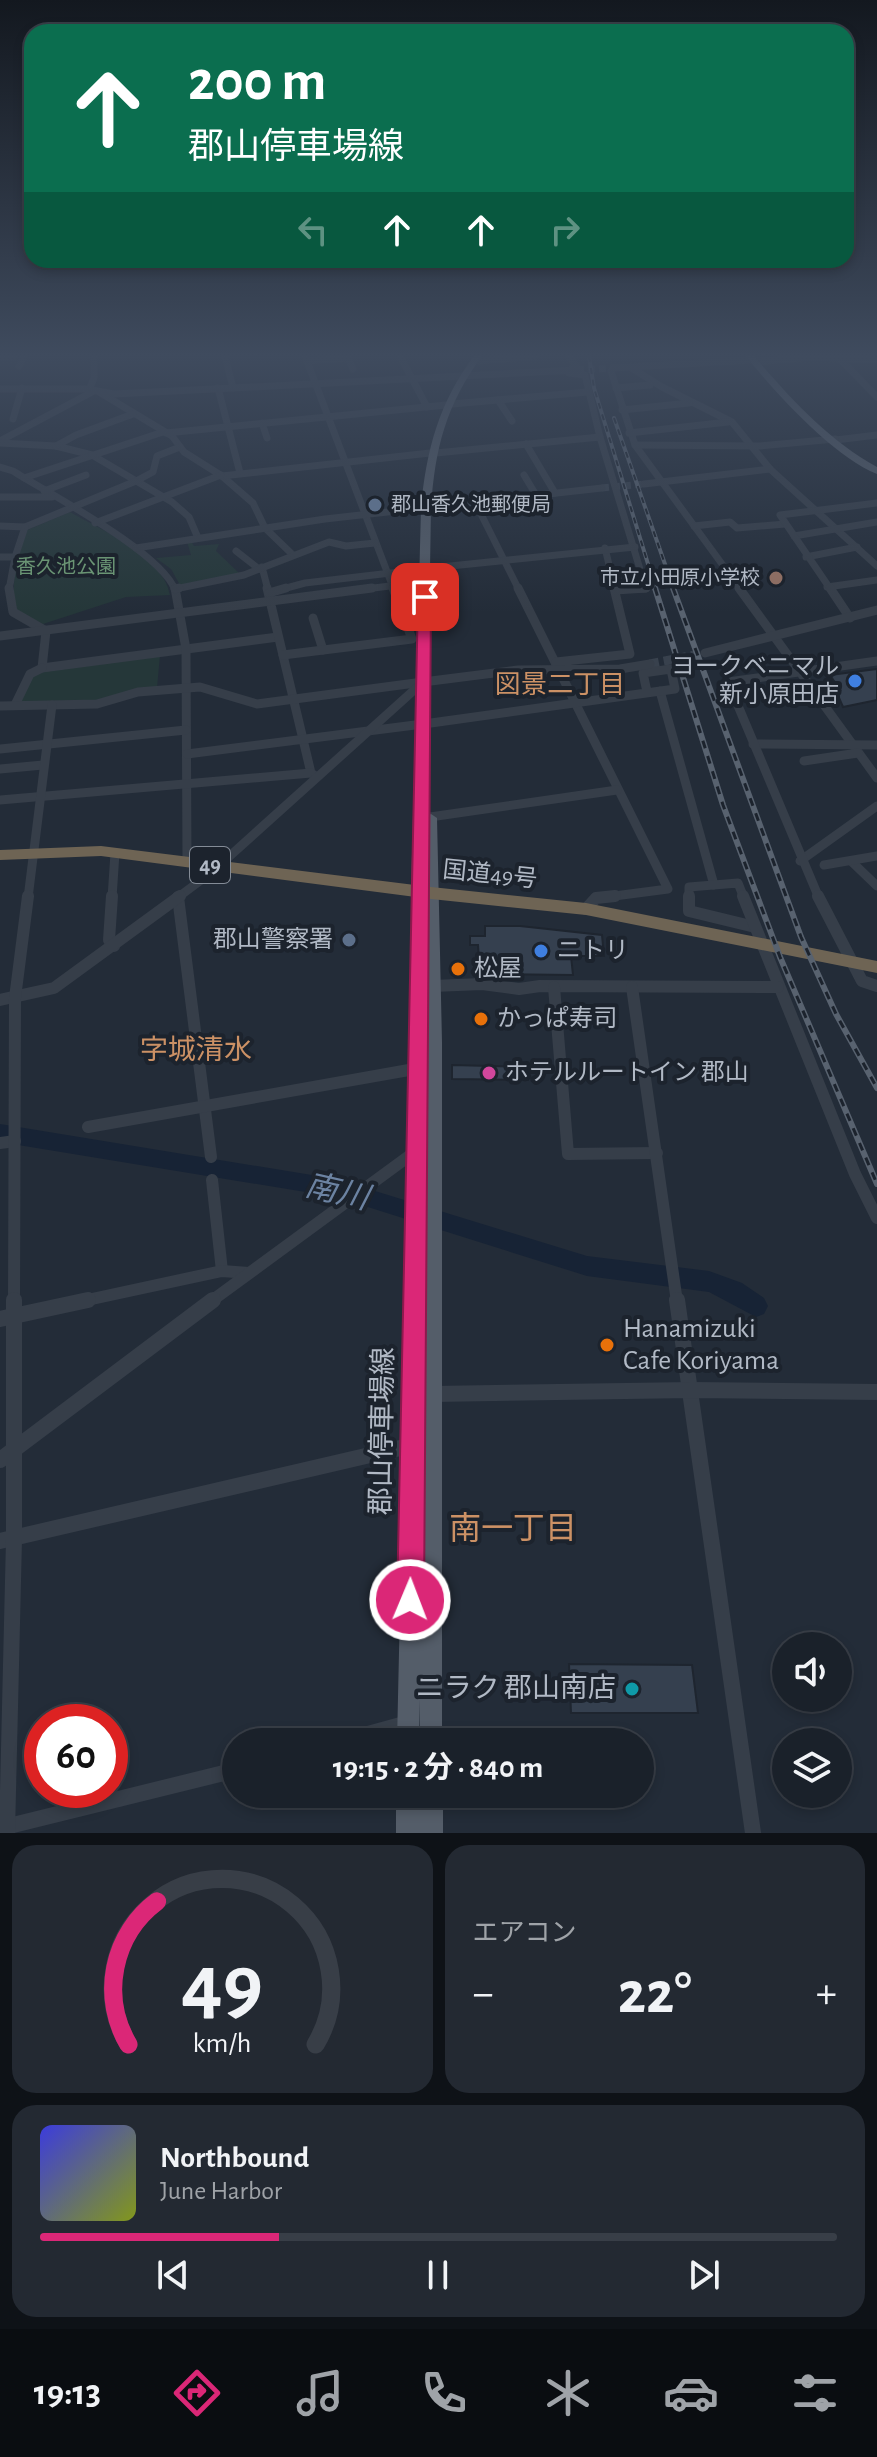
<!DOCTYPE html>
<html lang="ja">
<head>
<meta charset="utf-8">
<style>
	:root { --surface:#1a212a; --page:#232932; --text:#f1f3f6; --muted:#9fa3a8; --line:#383e47; --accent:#db2777 }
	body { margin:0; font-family:"Alegreya Sans","Noto Sans JP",sans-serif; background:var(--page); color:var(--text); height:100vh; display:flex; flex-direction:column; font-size:30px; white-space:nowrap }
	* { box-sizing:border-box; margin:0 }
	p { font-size:26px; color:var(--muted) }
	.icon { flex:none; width:44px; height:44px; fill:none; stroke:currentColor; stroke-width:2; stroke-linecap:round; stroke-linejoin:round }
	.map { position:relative; height:1833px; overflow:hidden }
	.sheet { display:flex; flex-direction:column; gap:12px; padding:12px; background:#0e1217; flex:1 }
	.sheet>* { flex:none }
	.top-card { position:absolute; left:24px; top:24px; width:830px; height:244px; border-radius:24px; box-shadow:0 4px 12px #0003,0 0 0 2px var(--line); background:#0b6e4f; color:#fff; overflow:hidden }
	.controls { position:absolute; left:772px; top:1632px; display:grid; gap:16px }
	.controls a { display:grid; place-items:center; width:80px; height:80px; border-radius:50%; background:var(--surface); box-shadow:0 4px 12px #0003,0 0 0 2px var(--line); font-size:40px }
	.speed { position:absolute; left:24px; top:1704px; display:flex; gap:16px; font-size:40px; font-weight:700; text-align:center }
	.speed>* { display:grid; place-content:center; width:104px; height:104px; border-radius:50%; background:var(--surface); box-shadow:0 4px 12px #0003,0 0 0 2px var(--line); line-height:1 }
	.speed .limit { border:12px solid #d22; background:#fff; color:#111 }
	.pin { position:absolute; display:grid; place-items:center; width:68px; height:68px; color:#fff; margin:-34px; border-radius:16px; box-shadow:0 4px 12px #0006 }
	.me { position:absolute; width:88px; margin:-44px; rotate:1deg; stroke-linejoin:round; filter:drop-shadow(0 0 6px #0008) }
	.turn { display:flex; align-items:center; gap:28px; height:168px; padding:0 32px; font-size:36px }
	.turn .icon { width:104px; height:104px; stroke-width:2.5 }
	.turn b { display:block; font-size:56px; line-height:68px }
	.lanes { display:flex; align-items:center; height:76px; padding:0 32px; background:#0003; justify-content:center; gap:40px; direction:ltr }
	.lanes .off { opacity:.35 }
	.big { font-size:60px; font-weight:700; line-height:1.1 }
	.sheet .widget { flex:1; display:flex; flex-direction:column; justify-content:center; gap:12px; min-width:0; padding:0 28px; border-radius:24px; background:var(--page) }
	.sheet .dial { align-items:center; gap:0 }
	.dial svg { height:208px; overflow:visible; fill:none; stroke:var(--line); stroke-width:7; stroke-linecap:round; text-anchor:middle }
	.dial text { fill:var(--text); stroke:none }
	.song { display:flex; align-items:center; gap:24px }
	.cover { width:96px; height:96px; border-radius:12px; background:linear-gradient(135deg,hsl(240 70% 55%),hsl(70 70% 35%)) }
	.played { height:8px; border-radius:4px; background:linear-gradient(90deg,var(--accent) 30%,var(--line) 30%) }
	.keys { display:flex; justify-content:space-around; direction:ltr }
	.heat { display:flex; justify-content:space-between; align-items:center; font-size:44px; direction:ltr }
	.sheet .tiles { flex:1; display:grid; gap:12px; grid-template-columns:1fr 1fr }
	.widget:last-child { grid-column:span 2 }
	.trip { position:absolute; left:222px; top:1728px; width:432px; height:80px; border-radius:40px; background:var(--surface); box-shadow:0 4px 12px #0003,0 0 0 2px var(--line); font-weight:700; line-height:80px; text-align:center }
	.tabs { display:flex; height:128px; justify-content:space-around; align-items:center; background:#0a0d11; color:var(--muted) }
	.tabs .icon { width:56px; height:56px }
	.tabs .on { color:var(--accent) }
	.tabs b { font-size:36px; color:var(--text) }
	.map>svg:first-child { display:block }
	.green { fill:#253739 }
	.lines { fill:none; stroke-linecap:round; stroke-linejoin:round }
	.river { fill:#172335; fill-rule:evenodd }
	.building { fill:#35404f; stroke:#1e252f; stroke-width:2 }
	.minor-tunnel-far1 { stroke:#38414d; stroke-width:7; stroke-dasharray:7 4; stroke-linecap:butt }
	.minor-tunnel { stroke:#38414d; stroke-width:9; stroke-dasharray:9 5; stroke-linecap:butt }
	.minor-far3 { stroke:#363e49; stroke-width:7 }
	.minor-far2 { stroke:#363e49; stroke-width:9 }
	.minor-far1 { stroke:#363e49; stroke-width:12 }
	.minor { stroke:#363e49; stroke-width:16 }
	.major { fill:#545d69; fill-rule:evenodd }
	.highway { fill:#6e6454; fill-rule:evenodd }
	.rail-far1-casing { stroke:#58626f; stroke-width:4 }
	.rail-casing { stroke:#58626f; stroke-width:6 }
	.rail-far1 { stroke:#1c232d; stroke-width:2; stroke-dasharray:6; stroke-linecap:butt }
	.rail { stroke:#1c232d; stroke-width:3; stroke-dasharray:8; stroke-linecap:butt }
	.route { fill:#db2777; stroke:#8e194d; stroke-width:2 }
	.service-dot { fill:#5c6f8a; stroke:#1c232d; stroke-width:3 }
	.education-dot { fill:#8d6e63; stroke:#1c232d; stroke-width:3 }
	.shop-dot { fill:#3f7fe0; stroke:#1c232d; stroke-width:3 }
	.food-dot { fill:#e8710a; stroke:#1c232d; stroke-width:3 }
	.hotel-dot { fill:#d1479c; stroke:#1c232d; stroke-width:3 }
	.culture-dot { fill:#0f9aa8; stroke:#1c232d; stroke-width:3 }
	.labels { text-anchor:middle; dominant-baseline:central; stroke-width:8; stroke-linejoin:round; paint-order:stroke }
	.far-poi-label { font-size:20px; fill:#b1b9c5; stroke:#1c232d; text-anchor:start }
	.far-park-label { font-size:20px; fill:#6a9474; stroke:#1c232d }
	.shield { fill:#1c232d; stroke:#848c97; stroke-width:2 }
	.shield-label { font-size:22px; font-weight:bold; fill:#b1b9c5 }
	.poi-label { font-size:24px; fill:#b1b9c5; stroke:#1c232d; text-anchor:start }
	.street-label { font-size:24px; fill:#b1b9c5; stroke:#1c232d }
	.neighbourhood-label { font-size:26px; fill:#cc9165; stroke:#1c232d }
	.quarter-label { font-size:28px; fill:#cc9165; stroke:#1c232d }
	.near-poi-label { font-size:28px; fill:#b1b9c5; stroke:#1c232d; text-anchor:start }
	.near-street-label { font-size:28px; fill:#b1b9c5; stroke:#1c232d }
	.near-water-label { font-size:32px; font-style:italic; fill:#6c83a2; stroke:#1c232d }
	.near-neighbourhood-label { font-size:32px; fill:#cc9165; stroke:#1c232d }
</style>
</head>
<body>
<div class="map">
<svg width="877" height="1833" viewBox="0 0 877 1833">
	<rect width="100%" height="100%" fill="#232c38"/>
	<!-- green -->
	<g class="green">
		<path d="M70,512c31,18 94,44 100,83l-44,2 -83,27 -24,-10 -6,-7 2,-47 10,-29z"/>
		<polygon points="191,541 194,546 219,544 216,551 240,574 180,585 171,569 156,558 191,555 187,542"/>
		<polygon points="160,655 157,688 109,701 20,704 33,674 37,671"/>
	</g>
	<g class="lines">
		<!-- river -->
		<polygon class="river" points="0,1124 336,1179 587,1256 709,1271 742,1283 764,1298 768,1306 764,1314 756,1317 709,1292 587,1276 336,1197 0,1142"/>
	</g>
	<!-- building -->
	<g class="building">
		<polygon points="877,669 877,700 843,707 836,691 840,690 830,675"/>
		<polygon points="485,926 520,926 602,935 604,956 571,956 573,975 480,974 478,945 470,945 470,936 485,936"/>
		<polygon points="452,1065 527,1067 528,1080 452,1079"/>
		<polygon points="569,1664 692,1665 698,1713 571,1713"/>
	</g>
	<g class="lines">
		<!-- minor-tunnel-far1 -->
		<g class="minor-tunnel-far1">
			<polyline points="577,370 613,368"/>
			<polyline points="602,488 644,484"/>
		</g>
		<!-- minor-tunnel -->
		<polyline class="minor-tunnel" points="650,664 705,653"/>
		<!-- minor-far3 -->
		<g class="minor-far3">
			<polyline points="225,356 233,388 577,370"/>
			<polyline points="305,356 394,590"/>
			<polyline points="400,356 427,407"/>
			<polyline points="569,356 578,368 572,368"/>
			<polyline points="0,357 15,356"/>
			<polyline points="840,359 877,397"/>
			<polyline points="307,361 348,358 353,369"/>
			<polyline points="479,361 536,356"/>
			<polyline points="755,362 812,357 877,360"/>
			<polyline points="19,366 24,356"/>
			<polyline points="630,367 662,387 732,422 770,469 877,566"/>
			<polyline points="613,368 753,360"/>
			<polyline points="611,371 635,445 741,590"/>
			<polyline points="569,373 585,375 600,437 646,589 615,590"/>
			<polyline points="218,388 240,473"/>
			<polyline points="616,388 650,385"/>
			<polyline points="0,389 86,389 114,394 233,388"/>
			<polyline points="89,390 94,378 94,356"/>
			<polyline points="99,392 172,436 184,452 222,476 253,503 265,528 293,555"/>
			<polyline points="498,400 512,421"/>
			<polyline points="452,404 588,392"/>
			<polyline points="622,410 689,403"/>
			<polyline points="13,419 22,388"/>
			<polyline points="262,423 267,438"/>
			<polyline points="166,433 446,405"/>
			<polyline points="629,433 728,422"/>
			<polyline points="836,440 877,435"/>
			<polyline points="0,441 94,391"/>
			<polyline points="0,443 56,446 92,455 172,502 189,517 198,538"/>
			<polyline points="526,444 555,493"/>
			<polyline points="635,445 760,446 835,439"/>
			<polyline points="56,446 76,435 133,414"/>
			<polyline points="436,453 600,437"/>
			<path d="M0,467l13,4c38,24 148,81 162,119"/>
			<polyline points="524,475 536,495"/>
			<polyline points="222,476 430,453"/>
			<polyline points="24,478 163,432"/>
			<polyline points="644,484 770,469"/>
			<polyline points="44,491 86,475"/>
			<polyline points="0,497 52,497"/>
			<polyline points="475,502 519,590"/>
			<polyline points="95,523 221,475"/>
			<polyline points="0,526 25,527 136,481 153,472 157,456 180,447"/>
			<polyline points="694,526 730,522 737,528 785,524"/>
			<polyline points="794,536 877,522"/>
			<polyline points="136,548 325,519 602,488"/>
			<polyline points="605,548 615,590"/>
			<polyline points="236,551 259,569"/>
			<polyline points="0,557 14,557"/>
			<polyline points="806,557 857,547"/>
			<polyline points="262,567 268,590"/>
			<polyline points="431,568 635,547"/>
			<polyline points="827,587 877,580"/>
			<polyline points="175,589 244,575 329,542 346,546 375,543"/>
			<polyline points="9,590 15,557 25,527"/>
			<polyline points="279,590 305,583 425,569"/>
			<polyline points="357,590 390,586"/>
			<polyline points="831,590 780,515 877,503"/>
		</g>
		<!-- minor-far2 -->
		<g class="minor-far2">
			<polyline points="9,588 13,612 46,631 42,668 278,637"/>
			<polyline points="175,588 186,649 187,862"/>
			<polyline points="267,588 311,773 314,775"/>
			<polyline points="518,588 668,889 599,898"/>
			<polyline points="739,588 877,778"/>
			<polyline points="830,588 850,618"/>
			<polyline points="175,589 179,588"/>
			<polyline points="615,590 646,588"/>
			<polyline points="269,593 286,588"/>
			<polyline points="313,618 323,650"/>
			<polyline points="0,636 372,588"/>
			<polyline points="705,653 877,610"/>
			<polyline points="283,655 412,639 393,588"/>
			<polyline points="556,662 630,654 614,588"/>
			<polyline points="660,691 714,885"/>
			<polyline points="15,705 30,674 42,668"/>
			<polyline points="0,706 97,704 138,692 200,687 257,704 423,682"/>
			<polyline points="431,723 675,689 671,669 643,673 647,692"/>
			<polyline points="753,744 877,745"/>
			<polyline points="0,749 186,730"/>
			<polyline points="187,754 423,724"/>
			<polyline points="804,761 858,753"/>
			<polyline points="0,769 43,765"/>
			<polyline points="0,800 311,773"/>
			<polyline points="423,818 617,790"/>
			<polyline points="800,861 877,806"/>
			<polyline points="851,861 877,886"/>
			<polyline points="824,865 877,856"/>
			<polyline points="28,898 52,705"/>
			<polyline points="112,898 115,853"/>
			<polyline points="177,898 212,872 423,682 518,670 620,669 650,664"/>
			<polyline points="689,898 689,887 738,883 744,898"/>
			<polyline points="819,898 728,682 877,661"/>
		</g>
		<!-- minor-far1 -->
		<g class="minor-far1">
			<polyline points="112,896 109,940 114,946"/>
			<polyline points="689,896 689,911 755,927"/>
			<polyline points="743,896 855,1174 877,1218"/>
			<polyline points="818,896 862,981 877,986"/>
			<polyline points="178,897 211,1157"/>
			<polyline points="586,909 596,898 615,896"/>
			<polyline points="433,986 482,984 519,989 540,986 778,987"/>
			<polyline points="554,987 568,1154 657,1153"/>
			<polyline points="632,987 677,1302"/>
			<polyline points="0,1000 54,988 180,896"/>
			<polyline points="88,1127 420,1068"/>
			<polyline points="0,1143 15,1141"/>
			<polyline points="212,1180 222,1271"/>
			<polyline points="14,1302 15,998 28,896"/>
			<polyline points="78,1302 222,1271 249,1273"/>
			<polyline points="210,1302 420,1148"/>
		</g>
		<!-- minor -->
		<g class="minor">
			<polyline points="677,1300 753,1833"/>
			<polyline points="0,1319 88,1300"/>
			<polyline points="433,1394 692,1390 877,1392"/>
			<polyline points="0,1460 213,1300"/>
			<polyline points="0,1541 413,1445"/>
			<polyline points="339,1742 408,1723"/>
			<polyline points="1,1828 236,1770"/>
			<polyline points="7,1833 14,1539 14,1300"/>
		</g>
		<!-- major -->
		<g class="major">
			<path d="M474,356h8c-36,49 -47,92 -51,152l-5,308 5,-2 6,4 5,224v700h-22v-43l-1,43h-22l15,-674 -1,-176 10,-384c5,-57 18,-106 53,-152z"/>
			<path d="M746,356h8c35,41 75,85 123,111v7c-43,-17 -102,-81 -131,-118z"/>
			<rect x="396" y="1794" width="47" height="39"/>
		</g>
		<!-- highway -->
		<polygon class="highway" points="101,846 431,887 586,903 877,961 877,973 586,915 431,899 101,856 0,860 0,850"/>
		<!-- rail-far1 casing -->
		<g class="rail-far1-casing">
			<g id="rail-far1">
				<polyline points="589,356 594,388 656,590"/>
				<polyline points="614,418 674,590"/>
			</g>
		</g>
		<!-- rail casing -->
		<g class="rail-casing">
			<g id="rail">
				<polyline points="655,588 723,805 780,957 877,1184"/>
				<polyline points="673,588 801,937 836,1014 877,1088"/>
			</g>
		</g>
		<!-- rail-far1 -->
		<use href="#rail-far1" class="rail-far1"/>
		<!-- rail -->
		<use href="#rail" class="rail"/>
	</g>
	<!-- sky -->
	<linearGradient id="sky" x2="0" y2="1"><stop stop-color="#13181f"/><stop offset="0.58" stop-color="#3f4b5e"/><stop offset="1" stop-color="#3f4b5e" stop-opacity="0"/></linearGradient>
	<rect width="877" height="612" fill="url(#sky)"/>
	<!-- route -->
	<polygon class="route" points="425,593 431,597 424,1600 420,1609 410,1613 401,1609 397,1600 418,597"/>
	<!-- markers -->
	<g class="service-dot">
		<circle cx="375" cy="505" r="8"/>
		<circle cx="349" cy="940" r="8"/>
	</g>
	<circle class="education-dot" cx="776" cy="578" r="8"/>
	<g class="shop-dot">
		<circle cx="855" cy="681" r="8"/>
		<circle cx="541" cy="951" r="8"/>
	</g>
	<g class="food-dot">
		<circle cx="458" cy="969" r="8"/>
		<circle cx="481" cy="1019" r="8"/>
		<circle cx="607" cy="1345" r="8"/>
	</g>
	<circle class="hotel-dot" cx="489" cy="1073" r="8"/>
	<circle class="culture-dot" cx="632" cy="1689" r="8"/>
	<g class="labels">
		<!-- far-poi labels -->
		<g class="far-poi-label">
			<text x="391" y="505">郡山香久池郵便局</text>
			<text x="760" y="578" text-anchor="end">市立小田原小学校</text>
		</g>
		<!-- far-park labels -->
		<g class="far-park-label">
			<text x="66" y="567">香久池公園</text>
		</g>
		<!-- shield labels -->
		<rect class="shield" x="190" y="847" width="40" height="36" rx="6"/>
		<g class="shield-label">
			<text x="210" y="865">49</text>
		</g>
		<!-- poi labels -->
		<g class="poi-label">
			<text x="839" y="667" text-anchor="end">ヨークベニマル<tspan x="839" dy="28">新小原田店</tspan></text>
			<text x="333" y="940" text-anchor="end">郡山警察署</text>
			<text x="557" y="951">ニトリ</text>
			<text x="474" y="969">松屋</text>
			<text x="497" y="1019">かっぱ寿司</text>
			<text x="505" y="1073">ホテルルートイン 郡山</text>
		</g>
		<!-- street labels -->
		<g class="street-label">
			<text transform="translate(490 875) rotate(6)">国道49号</text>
		</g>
		<!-- neighbourhood labels -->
		<g class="neighbourhood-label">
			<text x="560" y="685">図景二丁目</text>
		</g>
		<!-- quarter labels -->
		<g class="quarter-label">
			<text x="196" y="1051">字城清水</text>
		</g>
		<!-- near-poi labels -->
		<g class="near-poi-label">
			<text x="623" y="1329">Hanamizuki<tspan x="623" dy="32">Cafe Koriyama</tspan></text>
			<text x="616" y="1689" text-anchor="end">ニラク 郡山南店</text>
		</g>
		<!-- near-street labels -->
		<g class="near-street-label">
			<text transform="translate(383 1431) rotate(-89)">郡山停車場線</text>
		</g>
		<!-- near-water labels -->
		<g class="near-water-label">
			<text transform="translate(337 1192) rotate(13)">南川</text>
		</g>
		<!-- near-neighbourhood labels -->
		<g class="near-neighbourhood-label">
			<text x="513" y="1529">南一丁目</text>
		</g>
	</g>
</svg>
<div class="controls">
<a><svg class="icon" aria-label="sound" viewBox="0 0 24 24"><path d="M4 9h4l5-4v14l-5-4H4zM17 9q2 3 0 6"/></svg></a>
<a><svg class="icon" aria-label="layers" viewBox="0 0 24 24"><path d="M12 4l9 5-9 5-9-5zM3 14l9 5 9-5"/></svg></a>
</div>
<div class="speed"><div class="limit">60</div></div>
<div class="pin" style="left:425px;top:597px;background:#d93025"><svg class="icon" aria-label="arrive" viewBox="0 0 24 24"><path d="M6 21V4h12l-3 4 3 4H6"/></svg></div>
<svg class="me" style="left:410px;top:1600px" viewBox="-20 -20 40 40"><circle r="17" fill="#db2777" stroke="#fff" stroke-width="3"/><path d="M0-11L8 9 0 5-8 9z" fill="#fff"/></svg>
<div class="trip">19:15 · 2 分 · 840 m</div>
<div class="top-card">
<div class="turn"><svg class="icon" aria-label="ahead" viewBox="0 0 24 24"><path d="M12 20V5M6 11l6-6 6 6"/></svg><div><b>200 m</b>郡山停車場線</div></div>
<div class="lanes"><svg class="icon off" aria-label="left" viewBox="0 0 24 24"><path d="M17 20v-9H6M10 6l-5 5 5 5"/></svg><svg class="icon" aria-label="ahead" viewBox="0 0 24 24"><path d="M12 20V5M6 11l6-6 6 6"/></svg><svg class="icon" aria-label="ahead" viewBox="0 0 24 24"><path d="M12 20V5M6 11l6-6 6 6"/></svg><svg class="icon off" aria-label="right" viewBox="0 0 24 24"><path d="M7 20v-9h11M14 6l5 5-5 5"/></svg></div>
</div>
</div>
<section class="sheet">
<div class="tiles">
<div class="widget dial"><svg viewBox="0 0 100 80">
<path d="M14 69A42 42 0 1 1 86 69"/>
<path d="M14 69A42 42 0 0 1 25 14" stroke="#db2777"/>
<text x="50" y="56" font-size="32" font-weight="700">49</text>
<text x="50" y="72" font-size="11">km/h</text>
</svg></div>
<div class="widget"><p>エアコン</p>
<div class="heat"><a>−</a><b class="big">22°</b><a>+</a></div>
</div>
<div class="widget">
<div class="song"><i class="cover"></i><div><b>Northbound</b><p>June Harbor</p></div></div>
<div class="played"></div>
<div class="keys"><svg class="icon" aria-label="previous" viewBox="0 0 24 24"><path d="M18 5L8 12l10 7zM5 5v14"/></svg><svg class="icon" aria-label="pause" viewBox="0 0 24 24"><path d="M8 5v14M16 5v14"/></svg><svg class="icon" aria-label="next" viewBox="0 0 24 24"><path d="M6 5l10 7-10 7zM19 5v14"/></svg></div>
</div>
</div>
</section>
<nav class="tabs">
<b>19:13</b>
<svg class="icon on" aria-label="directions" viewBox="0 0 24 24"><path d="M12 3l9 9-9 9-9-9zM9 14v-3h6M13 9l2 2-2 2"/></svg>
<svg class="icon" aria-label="music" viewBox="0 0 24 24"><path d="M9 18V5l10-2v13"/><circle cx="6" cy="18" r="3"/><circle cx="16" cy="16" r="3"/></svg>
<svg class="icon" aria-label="phone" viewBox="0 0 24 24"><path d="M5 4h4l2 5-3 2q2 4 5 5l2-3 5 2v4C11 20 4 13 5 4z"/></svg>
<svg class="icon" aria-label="climate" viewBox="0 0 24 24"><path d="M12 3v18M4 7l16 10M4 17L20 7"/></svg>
<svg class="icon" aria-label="car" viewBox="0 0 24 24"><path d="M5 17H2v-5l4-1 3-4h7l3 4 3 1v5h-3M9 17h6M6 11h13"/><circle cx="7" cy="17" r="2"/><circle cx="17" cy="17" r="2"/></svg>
<svg class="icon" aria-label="filters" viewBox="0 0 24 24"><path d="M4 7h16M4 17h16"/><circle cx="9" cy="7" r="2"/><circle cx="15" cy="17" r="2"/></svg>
</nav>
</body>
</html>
